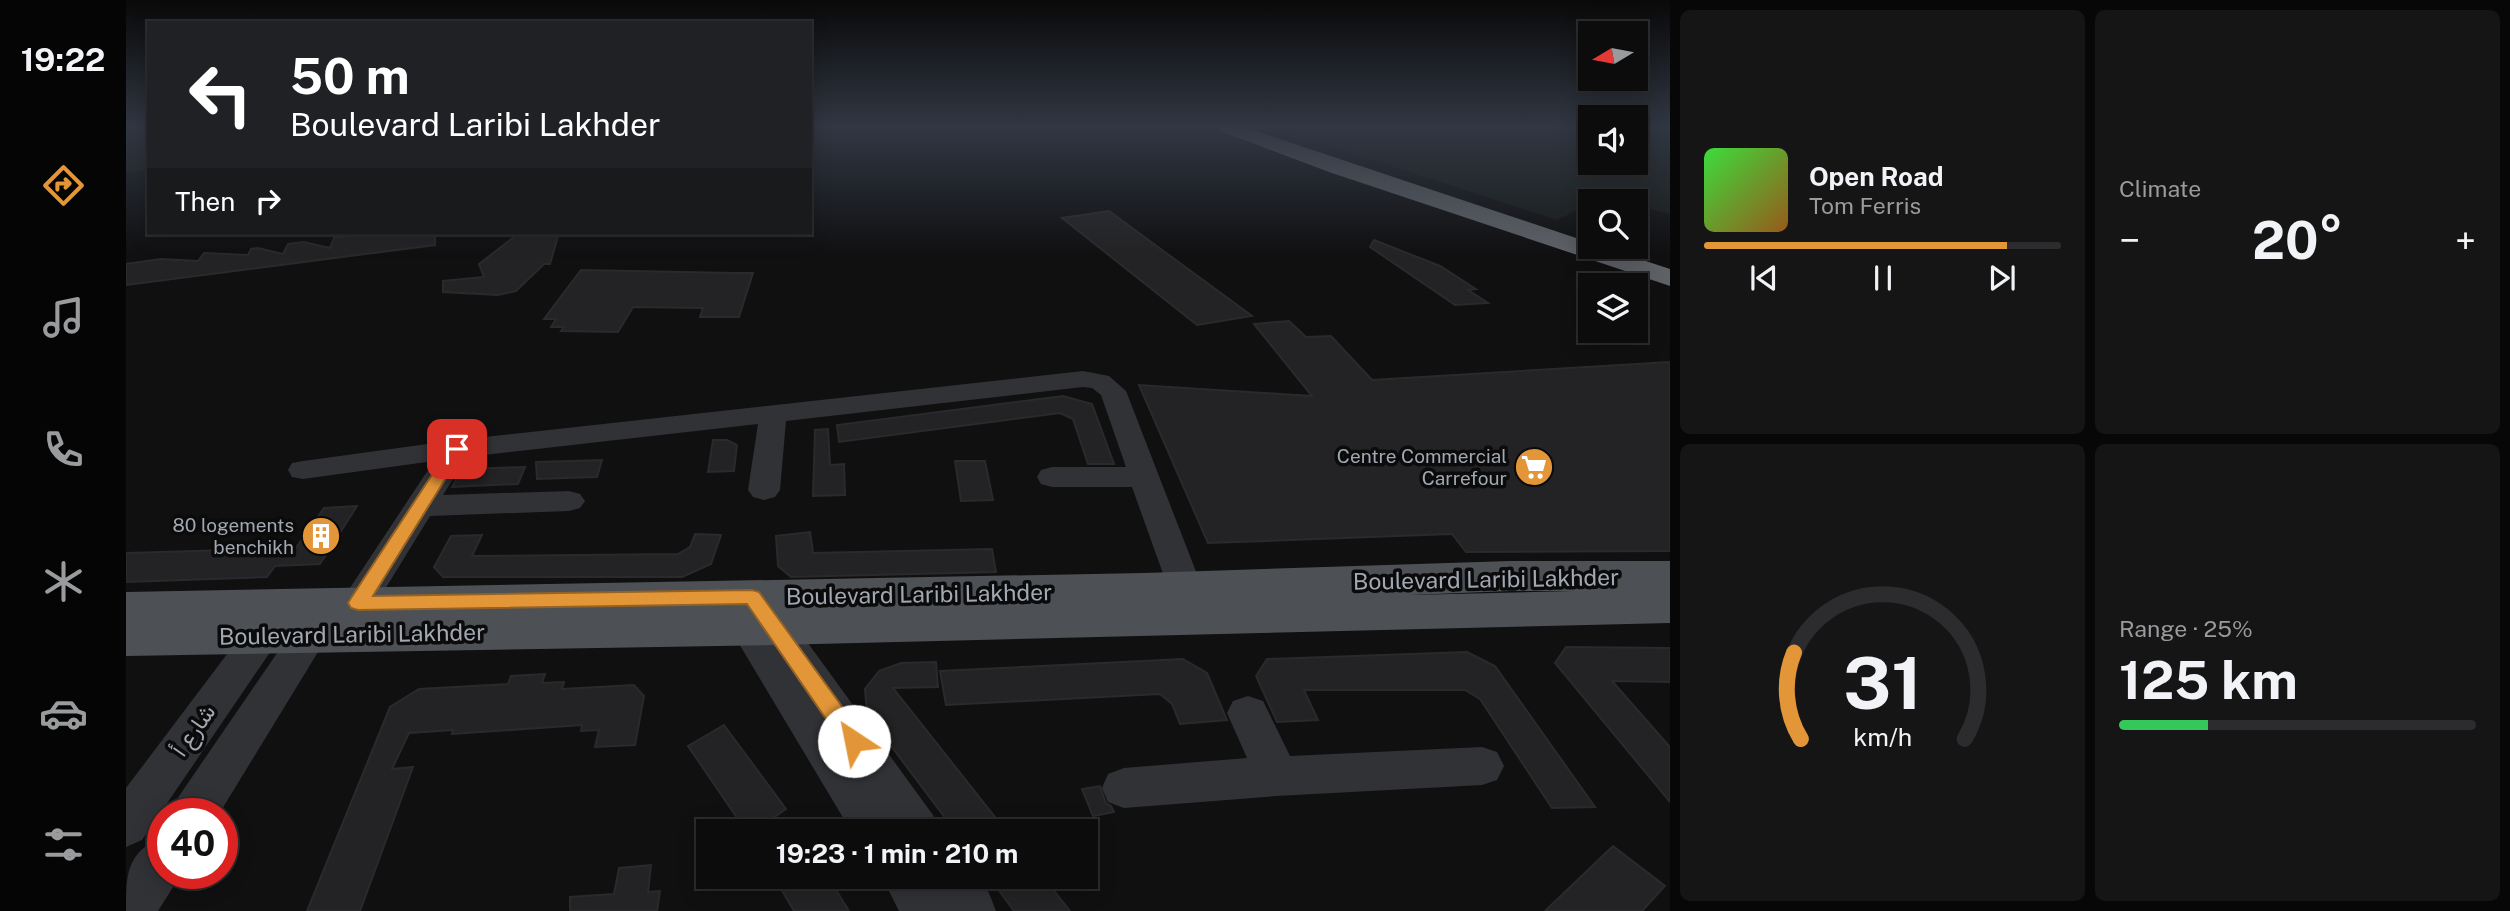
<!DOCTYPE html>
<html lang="en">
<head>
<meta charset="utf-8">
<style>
	:root { --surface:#0c0c0d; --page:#151516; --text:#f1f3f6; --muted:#9a9b9d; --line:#2c2c2e; --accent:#e39637 }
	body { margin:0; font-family:"Public Sans",Vazirmatn,sans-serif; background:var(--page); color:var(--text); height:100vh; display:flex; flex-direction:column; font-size:26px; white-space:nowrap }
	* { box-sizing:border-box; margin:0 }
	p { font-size:23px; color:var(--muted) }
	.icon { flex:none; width:38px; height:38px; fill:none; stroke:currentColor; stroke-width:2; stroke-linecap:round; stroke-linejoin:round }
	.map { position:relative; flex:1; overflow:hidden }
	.side { display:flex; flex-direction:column; gap:10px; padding:10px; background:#070707; width:840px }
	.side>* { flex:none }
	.top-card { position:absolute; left:21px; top:21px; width:665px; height:214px; border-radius:0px; box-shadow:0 4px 18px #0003,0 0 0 2px var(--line); background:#202124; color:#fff; overflow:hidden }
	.needle { width:46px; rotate:260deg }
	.controls { position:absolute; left:1452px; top:21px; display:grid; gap:14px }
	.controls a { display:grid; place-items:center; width:70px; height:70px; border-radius:0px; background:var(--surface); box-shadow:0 4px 18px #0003,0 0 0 2px var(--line); font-size:35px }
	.speed { position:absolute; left:21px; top:798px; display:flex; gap:14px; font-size:35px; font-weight:700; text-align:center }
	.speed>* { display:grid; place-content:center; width:91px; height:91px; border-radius:50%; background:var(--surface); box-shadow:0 4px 18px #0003,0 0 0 2px var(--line); line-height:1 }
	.speed .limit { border:10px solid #d22; background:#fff; color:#111 }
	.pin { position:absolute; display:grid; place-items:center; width:60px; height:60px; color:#fff; margin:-30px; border-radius:14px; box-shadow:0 4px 10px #0006 }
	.me { position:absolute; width:77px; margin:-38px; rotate:326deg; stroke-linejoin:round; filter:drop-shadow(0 0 5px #0008) }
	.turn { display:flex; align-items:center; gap:24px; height:147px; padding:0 28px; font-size:32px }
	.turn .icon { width:91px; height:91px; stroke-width:2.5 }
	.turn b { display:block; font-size:49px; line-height:60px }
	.then { display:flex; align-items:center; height:66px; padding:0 28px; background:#0003; gap:14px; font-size:26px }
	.big { font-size:52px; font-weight:700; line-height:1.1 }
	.side .card { flex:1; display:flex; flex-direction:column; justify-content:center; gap:10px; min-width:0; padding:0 24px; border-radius:10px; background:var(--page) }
	.side .dial { align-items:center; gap:0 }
	.dial svg { height:182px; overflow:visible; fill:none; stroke:var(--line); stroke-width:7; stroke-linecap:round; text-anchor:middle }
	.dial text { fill:var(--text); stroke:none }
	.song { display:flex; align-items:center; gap:21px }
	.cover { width:84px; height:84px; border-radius:10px; background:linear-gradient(135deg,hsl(120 70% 55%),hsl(30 70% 35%)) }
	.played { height:7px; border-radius:4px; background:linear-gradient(90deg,var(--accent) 85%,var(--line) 85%) }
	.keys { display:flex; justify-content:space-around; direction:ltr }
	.heat { display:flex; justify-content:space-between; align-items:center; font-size:38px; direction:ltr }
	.charge { height:10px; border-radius:5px; background:linear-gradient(90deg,#34c759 25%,var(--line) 0) }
	.side .tiles { flex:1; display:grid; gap:10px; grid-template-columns:repeat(2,1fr) }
	.trip { position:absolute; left:570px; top:819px; width:402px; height:70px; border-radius:0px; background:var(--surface); box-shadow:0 4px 18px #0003,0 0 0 2px var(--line); font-weight:700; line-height:70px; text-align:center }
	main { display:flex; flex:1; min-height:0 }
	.tabs { display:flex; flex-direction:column; width:126px; justify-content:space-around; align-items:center; background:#050505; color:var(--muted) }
	.tabs .icon { width:49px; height:49px }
	.tabs .active { color:var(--accent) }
	.tabs b { font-size:32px; color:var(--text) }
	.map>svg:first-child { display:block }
	.green { fill:#171b17 }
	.building { fill:#232325; stroke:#2a2a2d; stroke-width:2 }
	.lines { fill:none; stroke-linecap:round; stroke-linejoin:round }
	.minor { fill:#313236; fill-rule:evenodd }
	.major { fill:#4d5055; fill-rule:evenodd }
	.highway { fill:#5e6166; fill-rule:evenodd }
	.route { fill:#e39637; stroke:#946224; stroke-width:2 }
	.labels { text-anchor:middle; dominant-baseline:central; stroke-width:7; stroke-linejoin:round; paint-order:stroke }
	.poi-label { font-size:19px; fill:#a2a8b1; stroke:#0b0b0c; text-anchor:end }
	.near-street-label { font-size:23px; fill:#a2a8b1; stroke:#0b0b0c }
</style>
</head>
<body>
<main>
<nav class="tabs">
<b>19:22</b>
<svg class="icon active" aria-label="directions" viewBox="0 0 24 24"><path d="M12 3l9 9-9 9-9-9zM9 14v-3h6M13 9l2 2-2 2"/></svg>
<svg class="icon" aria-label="music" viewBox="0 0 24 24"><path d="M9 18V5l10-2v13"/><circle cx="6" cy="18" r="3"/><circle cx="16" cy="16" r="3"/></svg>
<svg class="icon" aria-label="phone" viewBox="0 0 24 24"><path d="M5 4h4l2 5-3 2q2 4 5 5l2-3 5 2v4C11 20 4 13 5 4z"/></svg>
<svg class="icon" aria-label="climate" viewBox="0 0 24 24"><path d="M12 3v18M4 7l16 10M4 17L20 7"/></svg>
<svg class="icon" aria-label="car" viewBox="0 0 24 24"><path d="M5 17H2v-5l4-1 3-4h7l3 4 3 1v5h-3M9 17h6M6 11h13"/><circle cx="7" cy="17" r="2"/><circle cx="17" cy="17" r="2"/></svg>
<svg class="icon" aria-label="filters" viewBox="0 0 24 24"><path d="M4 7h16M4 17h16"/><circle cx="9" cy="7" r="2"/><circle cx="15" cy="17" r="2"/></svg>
</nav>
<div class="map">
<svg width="1544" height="911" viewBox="0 0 1544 911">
	<rect width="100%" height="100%" fill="#101011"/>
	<!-- green -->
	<g class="green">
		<polygon points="0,127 23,127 23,170 0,172"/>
		<polygon points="1146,127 1465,127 1465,163 1510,163 1510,127 1544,127 1544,214 1510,206 1510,201 1475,198 1431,220"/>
	</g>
	<!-- building -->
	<g class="building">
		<polygon points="983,211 1126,316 1071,325 936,218"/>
		<polygon points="251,233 309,236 309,245 0,285 0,264 35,259 72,261 78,253 122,255 125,249 132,248 157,254 162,244 178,242 204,248 208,238"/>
		<polygon points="393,233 433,233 424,264 418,264 390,291 372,295 317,292 317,281 358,277 353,264"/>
		<polygon points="1248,240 1314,266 1350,289 1342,290 1362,303 1329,305 1244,247"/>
		<polygon points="455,270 608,273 627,273 613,317 574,317 577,308 507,307 492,332 435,331 438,327 425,327 430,319 418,319"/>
		<polygon points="1163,321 1180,337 1205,336 1246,380 1544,362 1544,551 1340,552 1326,534 1082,543 1013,385 1186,396 1128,324"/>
		<polygon points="937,396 966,404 988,464 962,464 947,419 934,413 713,442 711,425"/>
		<polygon points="702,429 704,465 718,464 719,495 687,496 689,430"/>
		<polygon points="587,440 601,440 611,445 608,471 582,472"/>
		<polygon points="476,460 471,477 411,479 410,462"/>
		<polygon points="829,461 859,461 867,500 835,501"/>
		<polygon points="399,467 392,484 326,487 336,469"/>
		<polygon points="231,506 194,564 149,566 141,577 0,582 0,553 170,548 198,508"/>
		<polygon points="684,532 687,553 866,549 870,572 665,577 652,566 650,536"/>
		<polygon points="569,534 595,535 585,564 556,577 317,577 308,567 325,536 356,535 346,556 552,554 564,547"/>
		<polygon points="1440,647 1544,648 1544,682 1486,681 1544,747 1544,802 1429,663"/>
		<polygon points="1341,652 1369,666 1469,807 1426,808 1354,699 1339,690 1178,690 1192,720 1151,722 1130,676 1141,659"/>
		<polygon points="1057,659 1081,673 1101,720 1054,724 1046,704 1034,694 820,705 814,671"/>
		<polygon points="810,662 812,687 767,688 880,831 829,831 741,714 739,689 753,671 775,663"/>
		<polygon points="419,674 416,683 438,682 436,689 508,685 518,696 509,745 469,747 473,730 455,731 456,725 326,734 327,730 283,733 266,769 287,767 234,911 181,911 264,707 293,689 382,684 385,676"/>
		<polygon points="598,725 660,809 628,831 620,831 562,746"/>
		<polygon points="974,786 980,803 985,806 988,812 967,816 956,789"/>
		<polygon points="1487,846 1539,886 1516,911 1419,911"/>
		<polygon points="525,865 522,892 534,891 531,911 444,911 444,897 488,894 493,868"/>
		<polygon points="648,877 702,877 723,911 668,911"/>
		<polygon points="863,877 917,877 944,911 888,911"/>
	</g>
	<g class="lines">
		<!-- minor -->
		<g class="minor">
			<polygon points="957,371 983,376 1000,391 1076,587 1071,596 1058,600 1045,596 1006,487 926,487 915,484 911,477 915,470 926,467 1000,467 975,395 966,388 957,387 660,421 654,490 649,497 638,500 627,497 622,490 632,424 341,457 317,495 443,491 454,494 459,501 454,508 443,511 304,516 245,612 232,616 219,612 214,603 308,461 177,479 166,477 162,470 166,463 177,461 331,440"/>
			<polygon points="622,613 636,618 650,613 663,617 807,815 813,831 725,831 603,627 609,617"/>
			<polygon points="184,620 197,624 203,634 93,814 44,814 51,799 171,624"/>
			<polygon points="136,621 149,625 155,635 149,645 16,840 0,847 0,788 123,625"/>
			<polygon points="1122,696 1137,701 1164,756 1356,747 1371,752 1378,766 1371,780 1356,785 1151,796 998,808 982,802 976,788 982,774 998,768 1121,758 1101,713 1107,701"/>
			<path d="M37,837v36h18l-1,3 -22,35h-32c0,-36 0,-59 37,-74z"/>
			<polygon points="756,877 851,877 863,893 870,911 773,911"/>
		</g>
		<!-- major -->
		<path class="major" d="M1384,561h160v62l-894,22 -650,11v-64l1018,-19zM1384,591h64l-164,4z"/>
		<!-- highway -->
		<polygon class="highway" points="1091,127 1118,127 1465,243 1465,247 1477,247 1544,269 1544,286 1203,172 1094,131"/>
	</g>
	<!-- sky -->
	<linearGradient id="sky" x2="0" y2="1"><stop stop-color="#090909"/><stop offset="0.5" stop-color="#313743"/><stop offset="1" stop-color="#313743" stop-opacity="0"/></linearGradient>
	<rect width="1544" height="254" fill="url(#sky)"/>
	<!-- route -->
	<polygon class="route" points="331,444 338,449 247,596 626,590 633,592 736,734 739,741 736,748 728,750 720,748 621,604 232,610 225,608 222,603 225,598 323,449"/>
	<!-- icons -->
	<defs>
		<g id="supermarket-disc" transform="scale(2.0125)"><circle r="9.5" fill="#e39637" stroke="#0b0b0c"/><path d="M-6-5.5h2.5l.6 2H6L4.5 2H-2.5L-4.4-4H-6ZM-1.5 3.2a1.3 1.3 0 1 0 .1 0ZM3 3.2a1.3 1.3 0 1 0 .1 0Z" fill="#fff"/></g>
		<g id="building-disc" transform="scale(2.0125)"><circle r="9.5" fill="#e39637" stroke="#0b0b0c"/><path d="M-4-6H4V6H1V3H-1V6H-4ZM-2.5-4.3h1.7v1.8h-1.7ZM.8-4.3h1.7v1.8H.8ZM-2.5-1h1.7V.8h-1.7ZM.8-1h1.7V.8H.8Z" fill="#fff"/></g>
	</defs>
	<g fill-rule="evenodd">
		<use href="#supermarket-disc" x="1408" y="467"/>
		<use href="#building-disc" x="195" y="536"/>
	</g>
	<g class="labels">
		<!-- poi labels -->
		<g class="poi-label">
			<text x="1381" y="456">Centre Commercial<tspan x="1381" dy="22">Carrefour</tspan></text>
			<text x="168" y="525">80 logements<tspan x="168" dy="22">benchikh</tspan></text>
		</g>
		<!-- near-street labels -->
		<g class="near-street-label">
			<text transform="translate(1360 579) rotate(-1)">Boulevard Laribi Lakhder</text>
			<text transform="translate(793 594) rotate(-1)">Boulevard Laribi Lakhder</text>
			<text transform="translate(226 634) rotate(-1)">Boulevard Laribi Lakhder</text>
			<text transform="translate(67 730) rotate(-55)">شارع أ</text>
		</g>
	</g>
</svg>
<div class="controls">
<a><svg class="needle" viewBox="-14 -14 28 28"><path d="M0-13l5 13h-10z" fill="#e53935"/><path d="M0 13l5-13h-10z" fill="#9a9b9d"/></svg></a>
<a><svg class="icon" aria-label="sound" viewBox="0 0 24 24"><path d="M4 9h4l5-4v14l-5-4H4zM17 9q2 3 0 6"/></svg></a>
<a><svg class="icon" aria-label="search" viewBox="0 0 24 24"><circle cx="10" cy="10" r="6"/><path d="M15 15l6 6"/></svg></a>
<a><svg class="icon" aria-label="layers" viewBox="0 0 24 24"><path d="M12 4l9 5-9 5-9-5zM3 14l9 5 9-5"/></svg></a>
</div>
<div class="speed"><div class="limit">40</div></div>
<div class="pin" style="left:331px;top:449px;background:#d93025"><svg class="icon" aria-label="arrive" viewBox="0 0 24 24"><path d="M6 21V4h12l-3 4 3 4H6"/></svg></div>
<svg class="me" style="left:728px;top:741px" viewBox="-20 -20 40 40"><circle r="19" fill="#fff"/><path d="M0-13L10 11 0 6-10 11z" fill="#e39637"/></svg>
<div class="trip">19:23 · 1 min · 210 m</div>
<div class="top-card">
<div class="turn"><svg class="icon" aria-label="left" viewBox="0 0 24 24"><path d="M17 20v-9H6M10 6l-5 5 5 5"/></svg><div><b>50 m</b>Boulevard Laribi Lakhder</div></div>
<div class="then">Then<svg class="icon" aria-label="right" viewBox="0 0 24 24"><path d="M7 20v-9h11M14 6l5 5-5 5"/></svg></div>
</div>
</div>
<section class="side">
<div class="tiles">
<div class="card">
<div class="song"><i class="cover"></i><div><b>Open Road</b><p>Tom Ferris</p></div></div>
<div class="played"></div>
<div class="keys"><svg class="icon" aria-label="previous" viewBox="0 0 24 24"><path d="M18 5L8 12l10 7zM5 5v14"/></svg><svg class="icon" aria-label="pause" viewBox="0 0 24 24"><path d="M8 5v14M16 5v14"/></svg><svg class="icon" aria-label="next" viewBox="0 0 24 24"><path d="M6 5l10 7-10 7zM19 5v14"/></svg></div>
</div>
<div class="card"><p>Climate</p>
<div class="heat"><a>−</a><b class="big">20°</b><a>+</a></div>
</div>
<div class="card dial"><svg viewBox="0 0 100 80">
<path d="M14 69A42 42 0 1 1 86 69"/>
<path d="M14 69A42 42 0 0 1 11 31" stroke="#e39637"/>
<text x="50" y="56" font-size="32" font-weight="700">31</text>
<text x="50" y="72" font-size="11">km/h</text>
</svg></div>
<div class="card"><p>Range · 25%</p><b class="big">125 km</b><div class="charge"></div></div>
</div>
</section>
</main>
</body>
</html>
